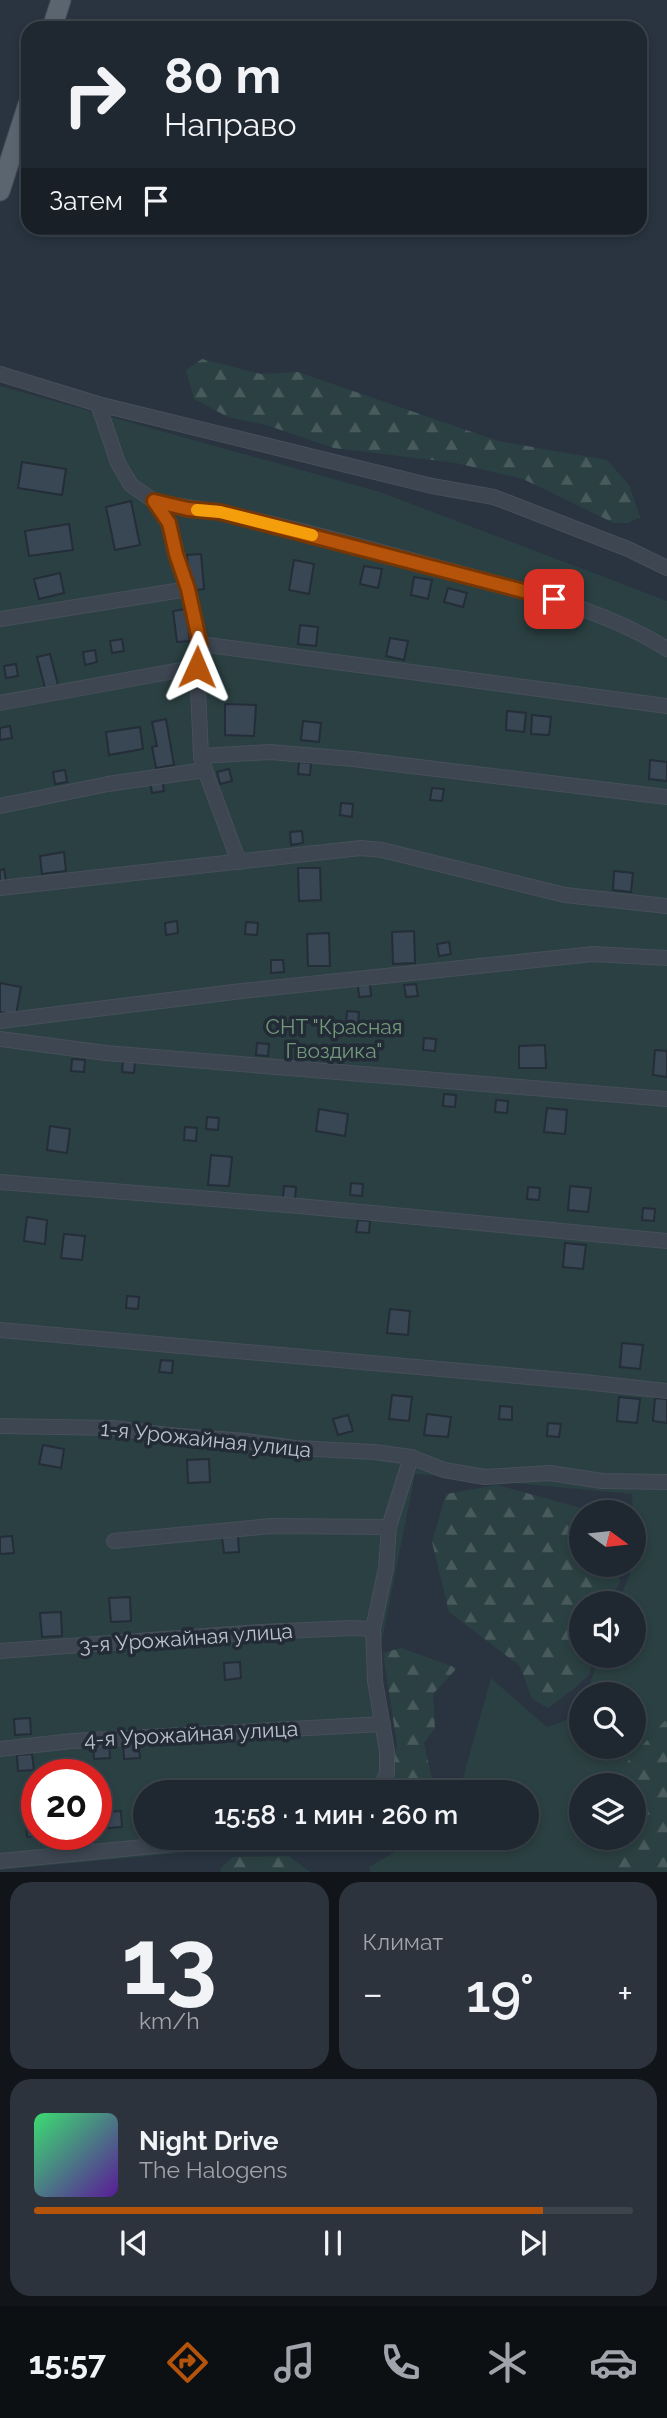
<!DOCTYPE html>
<html lang="ru">
<head>
<meta charset="utf-8">
<style>
	:root { --surface:#1f2730; --page:#2c333c; --text:#f1f3f6; --muted:#a1a5ab; --line:#3c444c; --accent:#b45309 }
	body { margin:0; font-family:Raleway,sans-serif; background:var(--page); color:var(--text); height:100vh; display:flex; flex-direction:column; font-size:26px; white-space:nowrap }
	* { box-sizing:border-box; margin:0 }
	p { font-size:23px; color:var(--muted) }
	.icon { flex:none; width:38px; height:38px; fill:none; stroke:currentColor; stroke-width:2; stroke-linecap:round; stroke-linejoin:round }
	.map { position:relative; height:1872px; overflow:hidden }
	.panel { display:flex; flex-direction:column; gap:10px; padding:10px; background:#11151a; flex:1 }
	.panel>* { flex:none }
	.hud { position:absolute; left:21px; top:21px; width:626px; height:214px; border-radius:21px; box-shadow:0 4px 10px #0003,0 0 0 2px var(--line); background:#1f2730; color:var(--text); overflow:hidden }
	.needle { width:46px; rotate:105deg }
	.buttons { position:absolute; left:569px; top:1500px; display:grid; gap:14px }
	.buttons a { display:grid; place-items:center; width:77px; height:77px; border-radius:50%; background:var(--surface); box-shadow:0 4px 10px #0003,0 0 0 2px var(--line); font-size:35px }
	.speed { position:absolute; left:21px; top:1759px; display:flex; gap:14px; font-size:35px; font-weight:700; text-align:center }
	.speed>* { display:grid; place-content:center; width:91px; height:91px; border-radius:50%; background:var(--surface); box-shadow:0 4px 10px #0003,0 0 0 2px var(--line); line-height:1 }
	.speed .limit { border:10px solid #d22; background:#fff; color:#111 }
	.pin { position:absolute; display:grid; place-items:center; width:60px; height:60px; color:#fff; margin:-30px; border-radius:14px; box-shadow:0 4px 10px #0006 }
	.me { position:absolute; width:77px; margin:-38px; rotate:1deg; stroke-linejoin:round; filter:drop-shadow(0 0 5px #0008) }
	.turn { display:flex; align-items:center; gap:24px; height:147px; padding:0 28px; font-size:32px }
	.turn .icon { width:91px; height:91px; stroke-width:2.5 }
	.turn b { display:block; font-size:49px; line-height:60px }
	.then { display:flex; align-items:center; height:66px; padding:0 28px; background:#0003; gap:14px; font-size:26px }
	.big { font-size:52px; font-weight:600; line-height:1.1 }
	.panel .widget { flex:1; display:flex; flex-direction:column; justify-content:center; gap:10px; min-width:0; padding:0 24px; border-radius:21px; background:var(--page) }
	.panel .dial { align-items:center; gap:0 }
	.dial b { font-size:91px; line-height:1 }
	.song { display:flex; align-items:center; gap:21px }
	.cover { width:84px; height:84px; border-radius:10px; background:linear-gradient(135deg,hsl(140 70% 55%),hsl(270 70% 35%)) }
	.played { height:7px; border-radius:4px; background:linear-gradient(90deg,var(--accent) 85%,var(--line) 85%) }
	.keys { display:flex; justify-content:space-around; direction:ltr }
	.heat { display:flex; justify-content:space-between; align-items:center; font-size:38px; direction:ltr }
	.panel .tiles { flex:1; display:grid; gap:10px; grid-template-columns:1fr 1fr }
	.widget:last-child { grid-column:span 2 }
	.trip { position:absolute; left:133px; top:1780px; width:406px; height:70px; border-radius:35px; background:var(--surface); box-shadow:0 4px 10px #0003,0 0 0 2px var(--line); font-weight:600; line-height:70px; text-align:center }
	.menu { display:flex; height:112px; justify-content:space-around; align-items:center; background:#0c1013; color:var(--muted) }
	.menu .icon { width:49px; height:49px }
	.menu .on { color:var(--accent) }
	.menu b { font-size:32px; color:var(--text) }
	.map>svg:first-child { display:block }
	.forest { fill:url(#forest-firs) }
	.garden { fill:#2b4042; fill-rule:evenodd }
	.building { fill:#394654; stroke:#242d38; stroke-width:2 }
	.lines { fill:none; stroke-linecap:round; stroke-linejoin:round }
	.minor-casing { stroke:#474f5a; stroke-width:16 }
	.major-casing { stroke:#474f5a; stroke-width:21 }
	.minor { stroke:#3d4651; stroke-width:14 }
	.major { stroke:#5b6570; stroke-width:19 }
	.route-casing { stroke:#753606; stroke-width:18 }
	.route { stroke:#b45309; stroke-width:12 }
	.slow { stroke:#f59e0b; stroke-width:12 }
	.labels { text-anchor:middle; dominant-baseline:central; stroke-width:7; stroke-linejoin:round; paint-order:stroke }
	.park-label { font-size:21px; fill:#73997a; stroke:#222b36 }
	.street-label { font-size:21px; fill:#bac1cb; stroke:#222b36 }
</style>
</head>
<body>
<div class="map">
<svg width="667" height="1872" viewBox="0 0 667 1872">
	<defs>
		<pattern id="forest-firs" width="22" height="20" patternUnits="userSpaceOnUse" patternTransform="scale(1.75)"><rect width="22" height="20" fill="#2b4042"/><path d="M5 1l3.5 6h-7zM16 11l3.5 6h-7z" fill="#485a5c"/></pattern>
	</defs>
	<rect width="100%" height="100%" fill="#293440"/>
	<!-- forest -->
	<g class="forest">
		<polygon points="202,359 261,374 298,372 498,441 607,460 629,485 640,517 628,523 614,523 523,479 456,463 334,448 266,425 228,417 194,399 186,370"/>
		<polygon points="497,1485 596,1512 581,1512 581,1564 615,1565 620,1581 609,1603 581,1603 581,1656 592,1656 590,1674 576,1687 548,1708 532,1699 520,1666 449,1612 432,1542 446,1494"/>
		<polygon points="401,1648 457,1668 433,1694 435,1728 424,1743 432,1779 423,1792 387,1792 397,1745 383,1653"/>
		<polygon points="667,1718 667,1872 612,1872 620,1861 611,1838 634,1838 634,1785 606,1785"/>
		<polygon points="289,1856 310,1872 221,1872 220,1869 233,1857"/>
	</g>
	<!-- garden -->
	<path class="garden" d="M0,386l380,106 287,109v1117l-61,67h-25v53h30l9,23 -8,11h-242l-1,-5 50,-29h108v-46h-68l32,-114 56,49 31,-11 3,-8v38h53v-52h-48l14,-38h34v-53h-16l16,-39 -2,-70 -217,-20 -36,181 13,96 -10,41h-237v46h193l-338,32zM37,1774h59v60h-59z"/>
	<!-- building -->
	<g class="building">
		<polygon points="22,462 66,469 62,495 18,488"/>
		<polygon points="131,501 140,545 115,550 106,507"/>
		<polygon points="69,524 73,550 29,556 25,531"/>
		<polygon points="201,554 204,589 190,591 187,555"/>
		<polygon points="294,560 314,564 309,594 289,590"/>
		<polygon points="364,566 382,569 378,588 360,584"/>
		<polygon points="60,573 64,593 39,599 34,579"/>
		<polygon points="414,577 432,580 428,599 411,595"/>
		<polygon points="448,588 467,593 463,607 444,602"/>
		<polygon points="186,609 190,641 177,642 173,611"/>
		<polygon points="300,625 318,627 316,646 298,644"/>
		<polygon points="390,638 408,641 404,660 386,656"/>
		<polygon points="122,639 124,651 112,653 110,641"/>
		<polygon points="95,650 97,662 85,665 83,652"/>
		<polygon points="50,654 58,685 45,688 37,657"/>
		<polygon points="16,664 18,676 6,678 4,666"/>
		<polygon points="225,704 256,705 254,736 225,735"/>
		<polygon points="507,711 526,713 524,732 506,730"/>
		<polygon points="532,715 551,717 549,735 531,734"/>
		<polygon points="166,719 174,765 156,768 152,747 157,746 152,722"/>
		<polygon points="303,721 321,723 319,742 301,740"/>
		<polygon points="10,726 12,738 0,740 0,728"/>
		<polygon points="140,727 143,749 109,755 106,732"/>
		<polygon points="650,760 667,762 667,781 649,779"/>
		<polygon points="299,762 311,763 310,775 298,774"/>
		<polygon points="229,769 232,781 220,784 217,772"/>
		<polygon points="65,770 67,782 55,784 53,772"/>
		<polygon points="162,779 164,791 152,793 150,781"/>
		<polygon points="432,788 444,789 442,801 430,800"/>
		<polygon points="341,803 353,804 352,817 340,815"/>
		<polygon points="302,831 303,843 291,845 290,832"/>
		<polygon points="64,852 66,871 42,874 40,856"/>
		<polygon points="298,868 320,868 321,900 299,901"/>
		<polygon points="4,869 6,881 0,882 0,870"/>
		<polygon points="614,871 633,873 631,892 613,890"/>
		<polygon points="177,921 178,933 166,935 165,923"/>
		<polygon points="246,922 258,923 257,935 245,934"/>
		<polygon points="414,931 415,963 393,964 392,932"/>
		<polygon points="329,933 330,966 308,966 307,934"/>
		<polygon points="449,942 451,954 439,956 437,944"/>
		<polygon points="271,960 283,960 284,972 271,973"/>
		<polygon points="0,983 21,987 16,1015 0,1012"/>
		<polygon points="370,984 371,996 359,997 358,985"/>
		<polygon points="416,984 418,996 406,997 404,985"/>
		<polygon points="347,1011 359,1012 358,1024 346,1023"/>
		<polygon points="424,1038 436,1039 435,1051 423,1050"/>
		<polygon points="257,1043 269,1044 268,1056 256,1055"/>
		<polygon points="545,1045 546,1068 519,1068 519,1046"/>
		<polygon points="655,1050 667,1051 667,1077 653,1075"/>
		<polygon points="72,1059 85,1060 84,1072 71,1071"/>
		<polygon points="123,1060 135,1061 134,1073 122,1072"/>
		<polygon points="444,1094 456,1095 455,1107 443,1106"/>
		<polygon points="496,1100 508,1101 507,1113 495,1112"/>
		<polygon points="547,1108 567,1110 565,1134 544,1132"/>
		<polygon points="319,1109 348,1114 345,1136 316,1131"/>
		<polygon points="207,1117 219,1118 218,1130 206,1129"/>
		<polygon points="50,1126 70,1129 67,1153 47,1150"/>
		<polygon points="185,1127 197,1128 196,1141 184,1140"/>
		<polygon points="211,1155 232,1157 229,1186 208,1185"/>
		<polygon points="351,1183 363,1184 362,1196 350,1195"/>
		<polygon points="284,1186 296,1187 295,1199 283,1198"/>
		<polygon points="570,1186 591,1188 588,1212 568,1210"/>
		<polygon points="528,1187 540,1188 539,1200 527,1199"/>
		<polygon points="643,1208 655,1209 654,1221 642,1220"/>
		<polygon points="27,1217 47,1220 45,1244 24,1241"/>
		<polygon points="358,1220 370,1221 369,1233 356,1232"/>
		<polygon points="64,1234 85,1236 82,1260 61,1258"/>
		<polygon points="565,1243 586,1245 583,1269 563,1267"/>
		<polygon points="127,1296 139,1297 138,1309 126,1308"/>
		<polygon points="390,1309 410,1311 408,1335 387,1333"/>
		<polygon points="622,1343 643,1345 640,1369 620,1367"/>
		<polygon points="161,1360 173,1361 172,1373 159,1372"/>
		<polygon points="392,1395 412,1397 409,1421 389,1419"/>
		<polygon points="619,1397 640,1399 637,1423 617,1421"/>
		<polygon points="655,1398 667,1399 667,1423 653,1421"/>
		<polygon points="500,1406 512,1407 512,1420 499,1419"/>
		<polygon points="427,1414 451,1417 448,1437 424,1435"/>
		<polygon points="348,1415 353,1431 338,1435 333,1419"/>
		<polygon points="548,1423 561,1424 559,1437 547,1436"/>
		<polygon points="43,1445 64,1449 61,1468 39,1464"/>
		<polygon points="209,1459 210,1482 188,1483 187,1460"/>
		<polygon points="12,1536 14,1553 0,1554 0,1537"/>
		<polygon points="238,1536 239,1552 224,1553 222,1537"/>
		<polygon points="130,1597 131,1621 111,1622 109,1598"/>
		<polygon points="61,1612 62,1636 42,1637 40,1613"/>
		<polygon points="240,1662 241,1678 225,1680 224,1663"/>
		<polygon points="30,1718 31,1734 15,1735 14,1719"/>
		<polygon points="109,1742 110,1758 94,1759 93,1743"/>
		<polygon points="138,1742 140,1758 124,1759 123,1743"/>
		<polygon points="32,1754 34,1770 18,1771 17,1755"/>
		<polygon points="284,1787 284,1792 248,1792 248,1791"/>
		<polygon points="121,1811 122,1827 107,1828 105,1812"/>
		<polygon points="26,1820 37,1820 37,1834 43,1836 27,1837"/>
	</g>
	<g class="lines">
		<!-- minor casing -->
		<g class="minor-casing">
			<g id="minor">
				<polyline points="0,374 98,404 432,486 494,497 628,549 667,568"/>
				<polyline points="98,404 118,463 131,485 154,501 169,523 175,554 188,589 200,644 197,667 201,756 205,770 239,862"/>
				<path d="M154,501c23,5 46,7 68,12 85,17 169,42 252,64 65,18 135,35 193,72"/>
				<polyline points="0,619 188,589"/>
				<polyline points="200,644 667,706"/>
				<polyline points="0,703 197,667"/>
				<polyline points="201,756 270,752 353,759 667,797"/>
				<polyline points="0,806 108,784 205,770"/>
				<polyline points="0,888 361,848 382,850 565,895 667,906"/>
				<polyline points="0,1021 242,991 593,954 667,958"/>
				<polyline points="0,1039 106,1053 667,1099"/>
				<polyline points="0,1182 299,1206 667,1241"/>
				<polyline points="0,1330 585,1382 667,1391"/>
				<polyline points="0,1426 114,1428 168,1435 246,1441 295,1448 374,1452 411,1457 444,1470 485,1477 550,1473 602,1481 667,1482"/>
				<polyline points="114,1541 271,1526 389,1527"/>
				<polyline points="0,1651 260,1632 352,1628 373,1629"/>
				<polyline points="0,1749 72,1741 383,1724"/>
				<polyline points="379,1792 387,1773 387,1751 375,1681 373,1629 386,1568 389,1527 411,1457"/>
				<polyline points="0,1861 236,1838"/>
			</g>
		</g>
		<!-- major casing -->
		<g class="major-casing">
			<g id="major">
				<polyline points="52,28 61,0"/>
				<polyline points="0,191 28,104"/>
			</g>
		</g>
		<!-- minor -->
		<use href="#minor" class="minor"/>
		<!-- major -->
		<use href="#major" class="major"/>
	</g>
	<g class="lines">
		<!-- route casing -->
		<g class="route-casing">
			<polyline id="route" points="197,667 200,644 188,589 176,554 169,523 154,501 188,509 220,512 554,599"/>
		</g>
		<!-- route -->
		<use href="#route" class="route"/>
		<!-- slow -->
		<polyline class="slow" points="197,510 220,512 312,535"/>
	</g>
	<g class="labels">
		<!-- park labels -->
		<g class="park-label">
			<text x="334" y="1026">СНТ "Красная<tspan x="334" dy="24">Гвоздика"</tspan></text>
		</g>
		<!-- street labels -->
		<g class="street-label">
			<text transform="translate(206 1439) rotate(6)">1-я Урожайная улица</text>
			<text transform="translate(186 1638) rotate(-4)">3-я Урожайная улица</text>
			<text transform="translate(191 1734) rotate(-3)">4-я Урожайная улица</text>
		</g>
	</g>
</svg>
<div class="buttons">
<a><svg class="needle" viewBox="-14 -14 28 28"><path d="M0-13l5 13h-10z" fill="#e53935"/><path d="M0 13l5-13h-10z" fill="#a1a5ab"/></svg></a>
<a><svg class="icon" aria-label="sound" viewBox="0 0 24 24"><path d="M4 9h4l5-4v14l-5-4H4zM17 9q2 3 0 6"/></svg></a>
<a><svg class="icon" aria-label="search" viewBox="0 0 24 24"><circle cx="10" cy="10" r="6"/><path d="M15 15l6 6"/></svg></a>
<a><svg class="icon" aria-label="layers" viewBox="0 0 24 24"><path d="M12 4l9 5-9 5-9-5zM3 14l9 5 9-5"/></svg></a>
</div>
<div class="speed"><div class="limit">20</div></div>
<div class="pin" style="left:554px;top:599px;background:#d93025"><svg class="icon" aria-label="arrive" viewBox="0 0 24 24"><path d="M6 21V4h12l-3 4 3 4H6"/></svg></div>
<svg class="me" style="left:197px;top:667px" viewBox="-20 -20 40 40"><path d="M0-17L14 15 0 8-14 15z" fill="#b45309" stroke="#fff" stroke-width="4"/></svg>
<div class="trip">15:58 · 1 мин · 260 m</div>
<div class="hud">
<div class="turn"><svg class="icon" aria-label="right" viewBox="0 0 24 24"><path d="M7 20v-9h11M14 6l5 5-5 5"/></svg><div><b>80 m</b>Направо</div></div>
<div class="then">Затем<svg class="icon" aria-label="arrive" viewBox="0 0 24 24"><path d="M6 21V4h12l-3 4 3 4H6"/></svg></div>
</div>
</div>
<section class="panel">
<div class="tiles">
<div class="widget dial"><b>13</b><p>km/h</p></div>
<div class="widget"><p>Климат</p>
<div class="heat"><a>−</a><b class="big">19°</b><a>+</a></div>
</div>
<div class="widget">
<div class="song"><i class="cover"></i><div><b>Night Drive</b><p>The Halogens</p></div></div>
<div class="played"></div>
<div class="keys"><svg class="icon" aria-label="previous" viewBox="0 0 24 24"><path d="M18 5L8 12l10 7zM5 5v14"/></svg><svg class="icon" aria-label="pause" viewBox="0 0 24 24"><path d="M8 5v14M16 5v14"/></svg><svg class="icon" aria-label="next" viewBox="0 0 24 24"><path d="M6 5l10 7-10 7zM19 5v14"/></svg></div>
</div>
</div>
</section>
<nav class="menu">
<b>15:57</b>
<svg class="icon on" aria-label="directions" viewBox="0 0 24 24"><path d="M12 3l9 9-9 9-9-9zM9 14v-3h6M13 9l2 2-2 2"/></svg>
<svg class="icon" aria-label="music" viewBox="0 0 24 24"><path d="M9 18V5l10-2v13"/><circle cx="6" cy="18" r="3"/><circle cx="16" cy="16" r="3"/></svg>
<svg class="icon" aria-label="phone" viewBox="0 0 24 24"><path d="M5 4h4l2 5-3 2q2 4 5 5l2-3 5 2v4C11 20 4 13 5 4z"/></svg>
<svg class="icon" aria-label="climate" viewBox="0 0 24 24"><path d="M12 3v18M4 7l16 10M4 17L20 7"/></svg>
<svg class="icon" aria-label="car" viewBox="0 0 24 24"><path d="M5 17H2v-5l4-1 3-4h7l3 4 3 1v5h-3M9 17h6M6 11h13"/><circle cx="7" cy="17" r="2"/><circle cx="17" cy="17" r="2"/></svg>
</nav>
</body>
</html>
